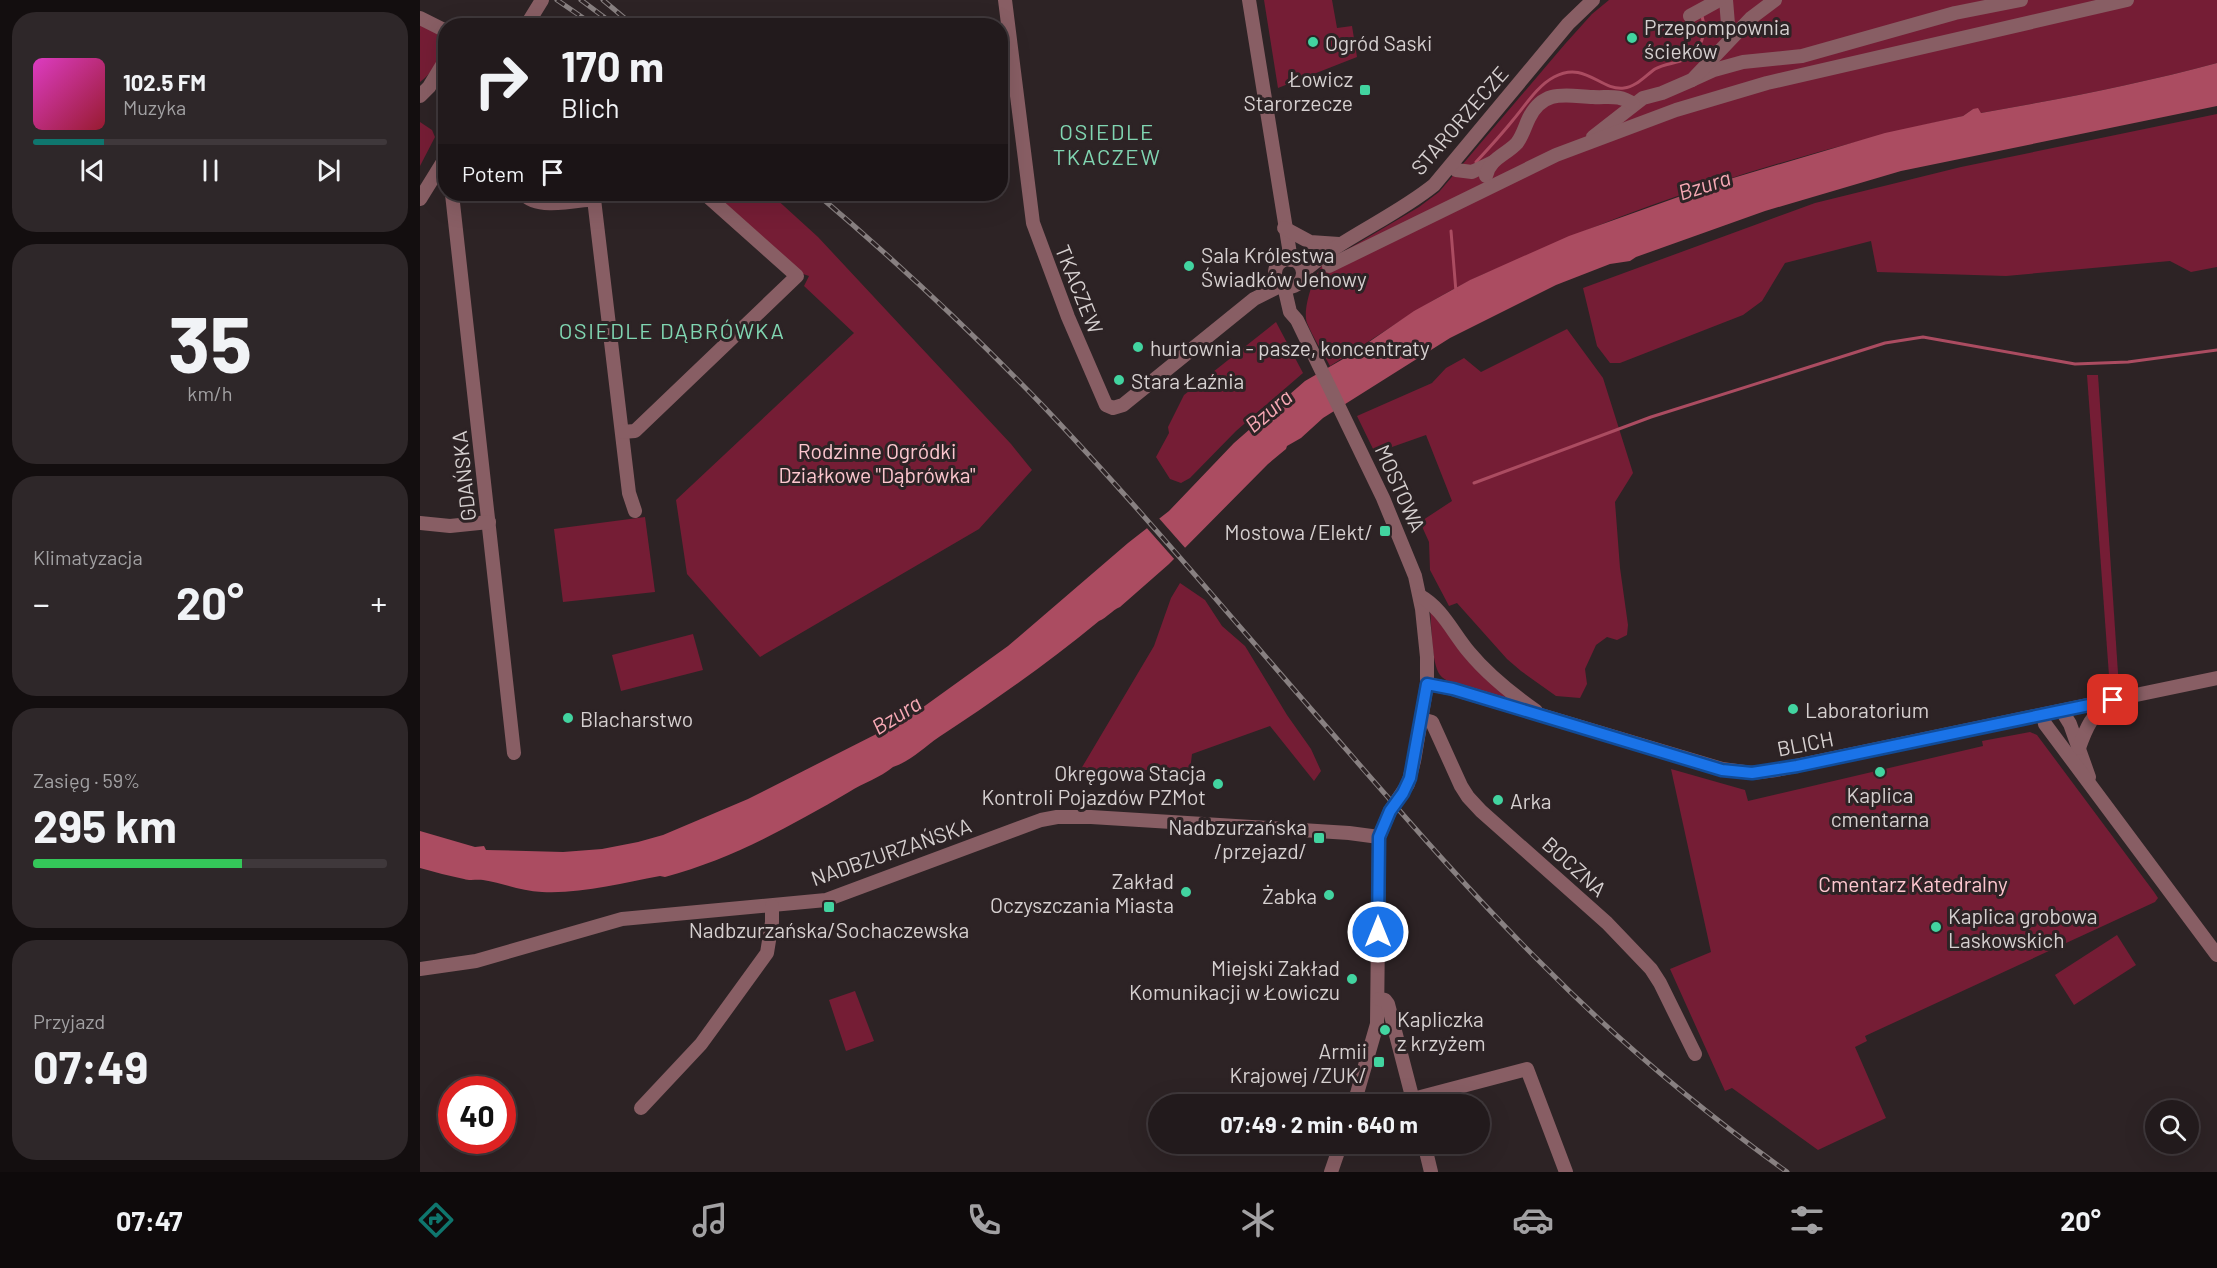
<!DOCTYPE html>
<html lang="pl">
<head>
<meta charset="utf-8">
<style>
	:root { --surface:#221a1c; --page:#2e2729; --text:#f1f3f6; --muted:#a2a1a3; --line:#3f383b; --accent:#0f766e }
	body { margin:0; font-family:Barlow,sans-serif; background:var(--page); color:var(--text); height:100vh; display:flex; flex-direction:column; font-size:22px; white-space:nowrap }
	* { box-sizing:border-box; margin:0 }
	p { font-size:20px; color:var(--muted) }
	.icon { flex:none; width:33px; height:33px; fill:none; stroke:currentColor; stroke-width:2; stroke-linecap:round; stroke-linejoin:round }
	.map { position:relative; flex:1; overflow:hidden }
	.side { display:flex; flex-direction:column; gap:12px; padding:12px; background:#130e0f; width:420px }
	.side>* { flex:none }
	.top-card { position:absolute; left:18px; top:18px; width:570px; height:183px; border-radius:24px; box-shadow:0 6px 24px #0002,0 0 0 2px var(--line); background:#221a1c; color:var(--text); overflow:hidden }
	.fabs { position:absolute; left:1725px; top:1100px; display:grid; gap:12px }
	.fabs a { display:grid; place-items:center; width:54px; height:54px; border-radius:50%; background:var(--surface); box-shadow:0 6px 24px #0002,0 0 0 2px var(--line); font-size:30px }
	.speed { position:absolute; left:18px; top:1076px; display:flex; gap:12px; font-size:30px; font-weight:700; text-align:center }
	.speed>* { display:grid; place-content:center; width:78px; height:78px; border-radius:50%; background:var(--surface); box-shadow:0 6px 24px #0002,0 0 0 2px var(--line); line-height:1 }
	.speed .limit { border:9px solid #d22; background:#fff; color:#111 }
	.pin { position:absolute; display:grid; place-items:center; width:51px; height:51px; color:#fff; margin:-26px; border-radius:12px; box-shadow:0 3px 9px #0006 }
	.me { position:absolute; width:66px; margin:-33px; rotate:0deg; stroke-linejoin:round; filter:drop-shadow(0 0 4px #0008) }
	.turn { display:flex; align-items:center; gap:21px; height:126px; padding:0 24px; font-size:27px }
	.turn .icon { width:78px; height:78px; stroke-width:2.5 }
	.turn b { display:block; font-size:42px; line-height:51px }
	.then { display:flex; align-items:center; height:57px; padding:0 24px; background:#0003; gap:12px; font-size:22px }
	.big { font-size:45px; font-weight:700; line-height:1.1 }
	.side .widget { flex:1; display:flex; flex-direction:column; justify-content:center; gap:9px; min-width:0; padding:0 21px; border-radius:24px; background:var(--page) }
	.side .dial { align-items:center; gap:0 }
	.dial b { font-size:78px; line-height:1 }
	.song { display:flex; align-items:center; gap:18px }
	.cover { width:72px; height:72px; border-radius:9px; background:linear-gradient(135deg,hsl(310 70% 55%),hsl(350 70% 35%)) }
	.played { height:6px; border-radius:3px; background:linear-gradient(90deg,var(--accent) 20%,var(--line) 20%) }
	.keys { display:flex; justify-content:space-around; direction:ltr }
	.heat { display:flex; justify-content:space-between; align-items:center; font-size:33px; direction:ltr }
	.charge { height:9px; border-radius:4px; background:linear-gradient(90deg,#34c759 59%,var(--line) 0) }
	.trip { position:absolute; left:728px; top:1094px; width:342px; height:60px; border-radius:30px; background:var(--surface); box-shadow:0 6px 24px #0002,0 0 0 2px var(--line); font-weight:700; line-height:60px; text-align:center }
	.tabs { display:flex; height:96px; justify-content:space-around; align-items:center; background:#0e0a0b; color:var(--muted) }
	.tabs .icon { width:42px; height:42px }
	.tabs .selected { color:var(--accent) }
	.tabs b { font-size:27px; color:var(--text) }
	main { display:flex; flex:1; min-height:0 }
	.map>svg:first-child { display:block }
	.green { fill:#751d35 }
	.water { fill:#ab4c61 }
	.pier { fill:#2d2325 }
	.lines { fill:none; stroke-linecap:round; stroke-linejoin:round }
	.stream { stroke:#ab4c61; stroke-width:3 }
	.minor { stroke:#885e64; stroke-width:14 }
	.rail-casing { stroke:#888081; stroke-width:5 }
	.rail { stroke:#2d2325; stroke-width:3; stroke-dasharray:9; stroke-linecap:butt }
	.route-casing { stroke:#114b97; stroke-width:15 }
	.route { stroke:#1a73e8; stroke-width:10 }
	.poi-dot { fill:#42d4a0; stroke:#2d2325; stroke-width:2 }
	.labels { text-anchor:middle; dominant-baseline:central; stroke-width:6; stroke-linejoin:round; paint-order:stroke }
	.poi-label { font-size:21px; fill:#d6d0d0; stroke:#2d2325; text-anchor:start }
	.street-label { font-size:21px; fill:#d6d0d0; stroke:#2d2325 }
	.park-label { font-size:21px; fill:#fdc7cf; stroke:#2d2325 }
	.neighbourhood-label { font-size:22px; letter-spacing:1.5px; fill:#80d6b2; stroke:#2d2325 }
	.water-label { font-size:22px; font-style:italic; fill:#f7a9b5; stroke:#2d2325 }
</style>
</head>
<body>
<main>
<section class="side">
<div class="widget">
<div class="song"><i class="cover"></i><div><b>102.5 FM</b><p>Muzyka</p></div></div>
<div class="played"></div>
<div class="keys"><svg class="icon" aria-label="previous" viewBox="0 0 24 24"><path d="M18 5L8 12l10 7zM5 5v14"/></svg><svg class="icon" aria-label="pause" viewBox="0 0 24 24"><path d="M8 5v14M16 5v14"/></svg><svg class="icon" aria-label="next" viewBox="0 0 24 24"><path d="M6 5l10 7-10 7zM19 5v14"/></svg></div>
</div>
<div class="widget dial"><b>35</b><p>km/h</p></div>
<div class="widget"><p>Klimatyzacja</p>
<div class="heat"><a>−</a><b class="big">20°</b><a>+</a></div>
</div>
<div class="widget"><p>Zasięg · 59%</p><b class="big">295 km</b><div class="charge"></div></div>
<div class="widget"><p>Przyjazd</p><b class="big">07:49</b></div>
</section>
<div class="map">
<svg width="1797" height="1172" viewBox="0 0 1797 1172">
	<rect width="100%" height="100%" fill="#2d2325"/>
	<!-- green -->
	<g class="green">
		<polygon points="844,0 912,0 917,28 932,26 937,57 858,88"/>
		<path d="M1189,0h608v63c-77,21 -157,36 -236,50l-8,-4 -10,7c-153,34 -305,80 -448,145 -15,7 -31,12 -46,20 -49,24 -93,57 -139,85 -7,-14 -17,-28 -23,-43 -5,-14 7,-48 16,-59l96,-57 20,-15 126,-148 27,-30z"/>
		<path d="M0,24c6,4 16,7 20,13 9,15 -9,37 -20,45z"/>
		<polygon points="1797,114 1797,267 1771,272 1750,261 1586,276 1457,272 1451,241 1365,263 1342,301 1323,315 1200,363 1190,363 1177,346 1163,288 1395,203 1541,167"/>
		<polygon points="0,122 12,130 15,137 0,166"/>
		<polygon points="294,194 350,194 353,196 398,237 591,444 612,470 559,529 340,657 267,574 256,500 434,333 384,286 389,276 383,274"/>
		<polygon points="856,322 883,373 816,431 770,478 761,483 750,479 736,457 749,433 748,427 764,395"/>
		<polygon points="1147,329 1183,378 1213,473 1195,502 1200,568 1208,625 1207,635 1197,640 1187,637 1176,645 1165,669 1167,684 1160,698 1136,696 1101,671 1087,659 1037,603 1029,606 1010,570 1009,542 1000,522 1032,501 1006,435 955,453 937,416 1012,383 1026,368 1044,358 1061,372"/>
		<polygon points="1667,375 1678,375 1699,688 1690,689"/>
		<polygon points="225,517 235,592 143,602 134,529"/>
		<polygon points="760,583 785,600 802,626 825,646 867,715 891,749 901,771 894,781 850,726 772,754 770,770 711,770 696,774 661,769 734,646 751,598"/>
		<path d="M1010,610l40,53 40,37c-16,-5 -61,-13 -70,-25 -9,-13 -8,-49 -10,-65z"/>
		<polygon points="273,634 283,670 201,691 192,655"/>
		<polygon points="1610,732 1617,735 1734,892 1738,898 1735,902 1445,1036 1447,1041 1435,1047 1466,1118 1398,1150 1312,1088 1305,1091 1250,969 1291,952 1251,769 1325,790 1328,801 1563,746 1562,741"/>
		<polygon points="1697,935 1716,965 1654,1005 1635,975"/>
		<polygon points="435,991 454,1041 426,1051 409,1000"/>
	</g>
	<!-- water -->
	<path class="water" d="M1797,63v43l-316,65 -136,40 -129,46 -6,4 -20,3 -54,21 -106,53 -127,80 -22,20 -14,8 -1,3 -18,15 -99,100 -49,43c-9,4 -12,10 -21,14 -51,42 -105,80 -160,116 -16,11 -28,24 -46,30 -13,11 -30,16 -44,25 -60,35 -117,67 -184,85l-5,-1c-38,7 -79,18 -118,16 -21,-1 -39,-9 -59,-12 -6,-1 -13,1 -19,-1 -15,-3 -29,-7 -44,-11v-37l55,16 9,-1 2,4 77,2 39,-3 36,-7 25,-7 85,-36 160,-81 100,-72 120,-103 41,-32 65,-68 71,-62 45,-26 64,-44 56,-31 99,-44 154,-55 162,-48 78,-17 10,-7 5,-1 3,5c79,-14 159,-29 236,-50z"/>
	<!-- pier -->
	<polygon class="pier" points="737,516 767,550 756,561 725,526"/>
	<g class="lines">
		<!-- stream -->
		<g class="stream">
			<path d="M1056,162c13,-14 25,-27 37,-42 12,-14 24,-34 41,-43 31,-17 46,14 70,11 12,-1 22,-13 31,-19 10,-6 21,-5 30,-10 17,-9 22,-26 17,-43"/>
			<polyline points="1031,231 1036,292"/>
			<polyline points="1054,483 1231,417 1465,343 1503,337 1655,364 1708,362 1797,350"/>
		</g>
		<!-- minor -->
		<g class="minor">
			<polyline points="585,0 613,223 648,317 686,405 693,408 703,405 834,299 862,285"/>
			<polyline points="829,0 871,260"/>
			<polyline points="1306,0 1308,24 1314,34"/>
			<polyline points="1270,16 1299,0"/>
			<polyline points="0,18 26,31"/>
			<polyline points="106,26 122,0"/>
			<polyline points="1272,80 1294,70 1323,62 1382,56 1535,13 1601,0"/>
			<polyline points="0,96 9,87 26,59"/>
			<polyline points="1173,137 1223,98 1242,93 1272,80 1331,18 1355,0"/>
			<polyline points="1036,170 1052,172 1073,162"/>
			<path d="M1066,176c4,-18 20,-21 31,-33 6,-8 8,-17 12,-25 15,-30 38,-22 64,-21 15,1 26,-3 40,7"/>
			<polyline points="32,194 94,753"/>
			<path d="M104,194c12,16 51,7 70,5l35,294 6,18"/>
			<polyline points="0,199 26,157"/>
			<polyline points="864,228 890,242 919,244"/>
			<circle cx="869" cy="273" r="14"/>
			<polyline points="909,266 1136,155 1256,110 1347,83 1707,0"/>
			<path d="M883,272c40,-35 90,-54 131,-87l134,-161 25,-24"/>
			<polyline points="864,286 870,312 877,320 963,498 995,576 1002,609 1007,657 1007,684 994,761 988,784 970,811 959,837 957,1024 934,1104"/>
			<polyline points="202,432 215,431 377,276 285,194"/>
			<polyline points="0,523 30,526 69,522"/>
			<path d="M1000,596c22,12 33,37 49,56 19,23 43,42 67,59"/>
			<polyline points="1007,684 1033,689 1302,769 1332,773 1356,770 1797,678"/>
			<polyline points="1642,711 1650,724 1669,777"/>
			<polyline points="1623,715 1625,724 1797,955"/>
			<polyline points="1001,719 1012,722 1041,786 1048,797 1061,811 1187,923 1231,969 1240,983 1275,1054"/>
			<path d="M1659,748c7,-20 13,-34 31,-46"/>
			<polyline points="0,969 56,961 202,919 406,900 621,820 637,817 671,817 929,833 959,837"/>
			<polyline points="959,999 965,1000 968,1004 994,1104"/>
			<polyline points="993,1099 1107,1069 1146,1172"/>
			<polyline points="221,1108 281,1044 347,953 352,922 352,906"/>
			<polyline points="1004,1143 1011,1172"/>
			<polyline points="911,1172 921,1143"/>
		</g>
		<!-- rail casing -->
		<g class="rail-casing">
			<g id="rail">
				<polyline points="137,0 175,26"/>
				<polyline points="161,0 196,26"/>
				<polyline points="183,0 214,26"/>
				<path d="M397,194c79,67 155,138 227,213 93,98 179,201 267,302 76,87 151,176 233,257 75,76 157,144 243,206"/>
			</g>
		</g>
		<!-- rail -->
		<use href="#rail" class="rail"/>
	</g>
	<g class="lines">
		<!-- route casing -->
		<g class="route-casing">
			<polyline id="route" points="958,932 959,837 970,811 983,793 990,778 1007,684 1033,689 1302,770 1332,773 1377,766 1693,700"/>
		</g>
		<!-- route -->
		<use href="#route" class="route"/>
	</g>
	<!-- markers -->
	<g class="poi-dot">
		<circle cx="1212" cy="38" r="6"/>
		<circle cx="893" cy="42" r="6"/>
		<rect x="939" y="84" width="12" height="12" rx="3"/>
		<circle cx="769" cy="266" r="6"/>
		<circle cx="718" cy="347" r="6"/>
		<circle cx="699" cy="380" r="6"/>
		<rect x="959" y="525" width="12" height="12" rx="3"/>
		<circle cx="1373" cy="709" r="6"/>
		<circle cx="148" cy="718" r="6"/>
		<circle cx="1460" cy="772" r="6"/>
		<circle cx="798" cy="784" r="6"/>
		<circle cx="1078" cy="800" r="6"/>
		<rect x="893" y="832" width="12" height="12" rx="3"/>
		<circle cx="766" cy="892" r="6"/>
		<circle cx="909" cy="895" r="6"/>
		<rect x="403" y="901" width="12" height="12" rx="3"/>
		<circle cx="1516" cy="927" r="6"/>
		<circle cx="932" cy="979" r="6"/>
		<circle cx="965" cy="1030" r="6"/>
		<rect x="953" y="1056" width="12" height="12" rx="3"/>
	</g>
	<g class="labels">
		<!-- poi labels -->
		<g class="poi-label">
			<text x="1224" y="26">Przepompownia<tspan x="1224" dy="24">ścieków</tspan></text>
			<text x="905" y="42">Ogród Saski</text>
			<text x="933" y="78" text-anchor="end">Łowicz<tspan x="933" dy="24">Starorzecze</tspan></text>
			<text x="781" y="254">Sala Królestwa<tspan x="781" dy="24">Świadków Jehowy</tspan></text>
			<text x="730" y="347">hurtownia - pasze, koncentraty</text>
			<text x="711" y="380">Stara Łaźnia</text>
			<text x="953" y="531" text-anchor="end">Mostowa /Elekt/</text>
			<text x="1385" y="709">Laboratorium</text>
			<text x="160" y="718">Blacharstwo</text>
			<text x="786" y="772" text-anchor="end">Okręgowa Stacja<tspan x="786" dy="24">Kontroli Pojazdów PZMot</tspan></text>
			<text x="1460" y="794" text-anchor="middle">Kaplica<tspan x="1460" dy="24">cmentarna</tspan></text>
			<text x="1090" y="800">Arka</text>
			<text x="887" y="826" text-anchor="end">Nadbzurzańska<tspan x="887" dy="24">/przejazd/</tspan></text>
			<text x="754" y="880" text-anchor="end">Zakład<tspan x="754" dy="24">Oczyszczania Miasta</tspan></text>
			<text x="897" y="895" text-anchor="end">Żabka</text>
			<text x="1528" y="915">Kaplica grobowa<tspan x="1528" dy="24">Laskowskich</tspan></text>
			<text x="409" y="929" text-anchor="middle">Nadbzurzańska/Sochaczewska</text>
			<text x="920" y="967" text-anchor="end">Miejski Zakład<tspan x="920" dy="24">Komunikacji w Łowiczu</tspan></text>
			<text x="977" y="1018">Kapliczka<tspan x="977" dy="24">z krzyżem</tspan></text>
			<text x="947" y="1050" text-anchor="end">Armii<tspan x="947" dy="24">Krajowej /ZUK/</tspan></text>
		</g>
		<!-- street labels -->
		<g class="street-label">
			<text transform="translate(1039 120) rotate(-49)">STARORZECZE</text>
			<text transform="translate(660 289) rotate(68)">TKACZEW</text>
			<text transform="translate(43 476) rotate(-96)">GDAŃSKA</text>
			<text transform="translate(981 488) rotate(66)">MOSTOWA</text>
			<text transform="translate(1385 743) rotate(-11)">BLICH</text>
			<text transform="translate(471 851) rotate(-19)">NADBZURZAŃSKA</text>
			<text transform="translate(1155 866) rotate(42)">BOCZNA</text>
		</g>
		<!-- park labels -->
		<g class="park-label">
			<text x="457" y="450">Rodzinne Ogródki<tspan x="457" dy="24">Działkowe "Dąbrówka"</tspan></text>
			<text x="1493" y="883">Cmentarz Katedralny</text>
		</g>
		<!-- neighbourhood labels -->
		<g class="neighbourhood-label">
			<text x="687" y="131">OSIEDLE<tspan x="687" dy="25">TKACZEW</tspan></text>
			<text x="252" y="330">OSIEDLE DĄBRÓWKA</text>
		</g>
		<!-- water labels -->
		<g class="water-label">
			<text transform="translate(1284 184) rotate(-18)">Bzura</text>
			<text transform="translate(848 410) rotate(-40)">Bzura</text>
			<text transform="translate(476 714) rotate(-32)">Bzura</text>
		</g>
	</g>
</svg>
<div class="fabs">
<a><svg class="icon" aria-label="search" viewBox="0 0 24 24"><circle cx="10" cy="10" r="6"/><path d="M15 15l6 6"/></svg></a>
</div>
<div class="speed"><div class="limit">40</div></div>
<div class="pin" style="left:1693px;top:700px;background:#d93025"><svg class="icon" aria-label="arrive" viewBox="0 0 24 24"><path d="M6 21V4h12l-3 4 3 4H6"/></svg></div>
<svg class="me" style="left:958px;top:932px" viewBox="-20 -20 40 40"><circle r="17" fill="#1a73e8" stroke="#fff" stroke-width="3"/><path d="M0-11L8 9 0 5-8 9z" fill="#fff"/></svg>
<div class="trip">07:49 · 2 min · 640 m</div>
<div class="top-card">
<div class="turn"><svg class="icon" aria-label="right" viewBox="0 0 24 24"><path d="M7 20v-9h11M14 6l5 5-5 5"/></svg><div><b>170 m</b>Blich</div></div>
<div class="then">Potem<svg class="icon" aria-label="arrive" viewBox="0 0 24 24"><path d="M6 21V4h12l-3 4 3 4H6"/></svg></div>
</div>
</div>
</main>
<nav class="tabs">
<b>07:47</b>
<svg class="icon selected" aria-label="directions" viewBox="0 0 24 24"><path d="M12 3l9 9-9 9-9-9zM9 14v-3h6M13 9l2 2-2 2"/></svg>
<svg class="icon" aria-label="music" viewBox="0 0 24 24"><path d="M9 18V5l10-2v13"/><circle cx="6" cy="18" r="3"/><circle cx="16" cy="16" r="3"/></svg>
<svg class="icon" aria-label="phone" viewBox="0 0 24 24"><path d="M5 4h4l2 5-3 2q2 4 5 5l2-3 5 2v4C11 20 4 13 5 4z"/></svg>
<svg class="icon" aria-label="climate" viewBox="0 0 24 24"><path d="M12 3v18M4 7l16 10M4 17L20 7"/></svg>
<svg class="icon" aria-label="car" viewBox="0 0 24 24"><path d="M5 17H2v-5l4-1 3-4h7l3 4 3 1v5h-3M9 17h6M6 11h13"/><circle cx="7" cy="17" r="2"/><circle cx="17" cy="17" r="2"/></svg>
<svg class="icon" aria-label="filters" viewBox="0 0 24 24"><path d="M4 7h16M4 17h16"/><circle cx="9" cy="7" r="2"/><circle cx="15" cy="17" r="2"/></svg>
<b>20°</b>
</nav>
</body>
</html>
